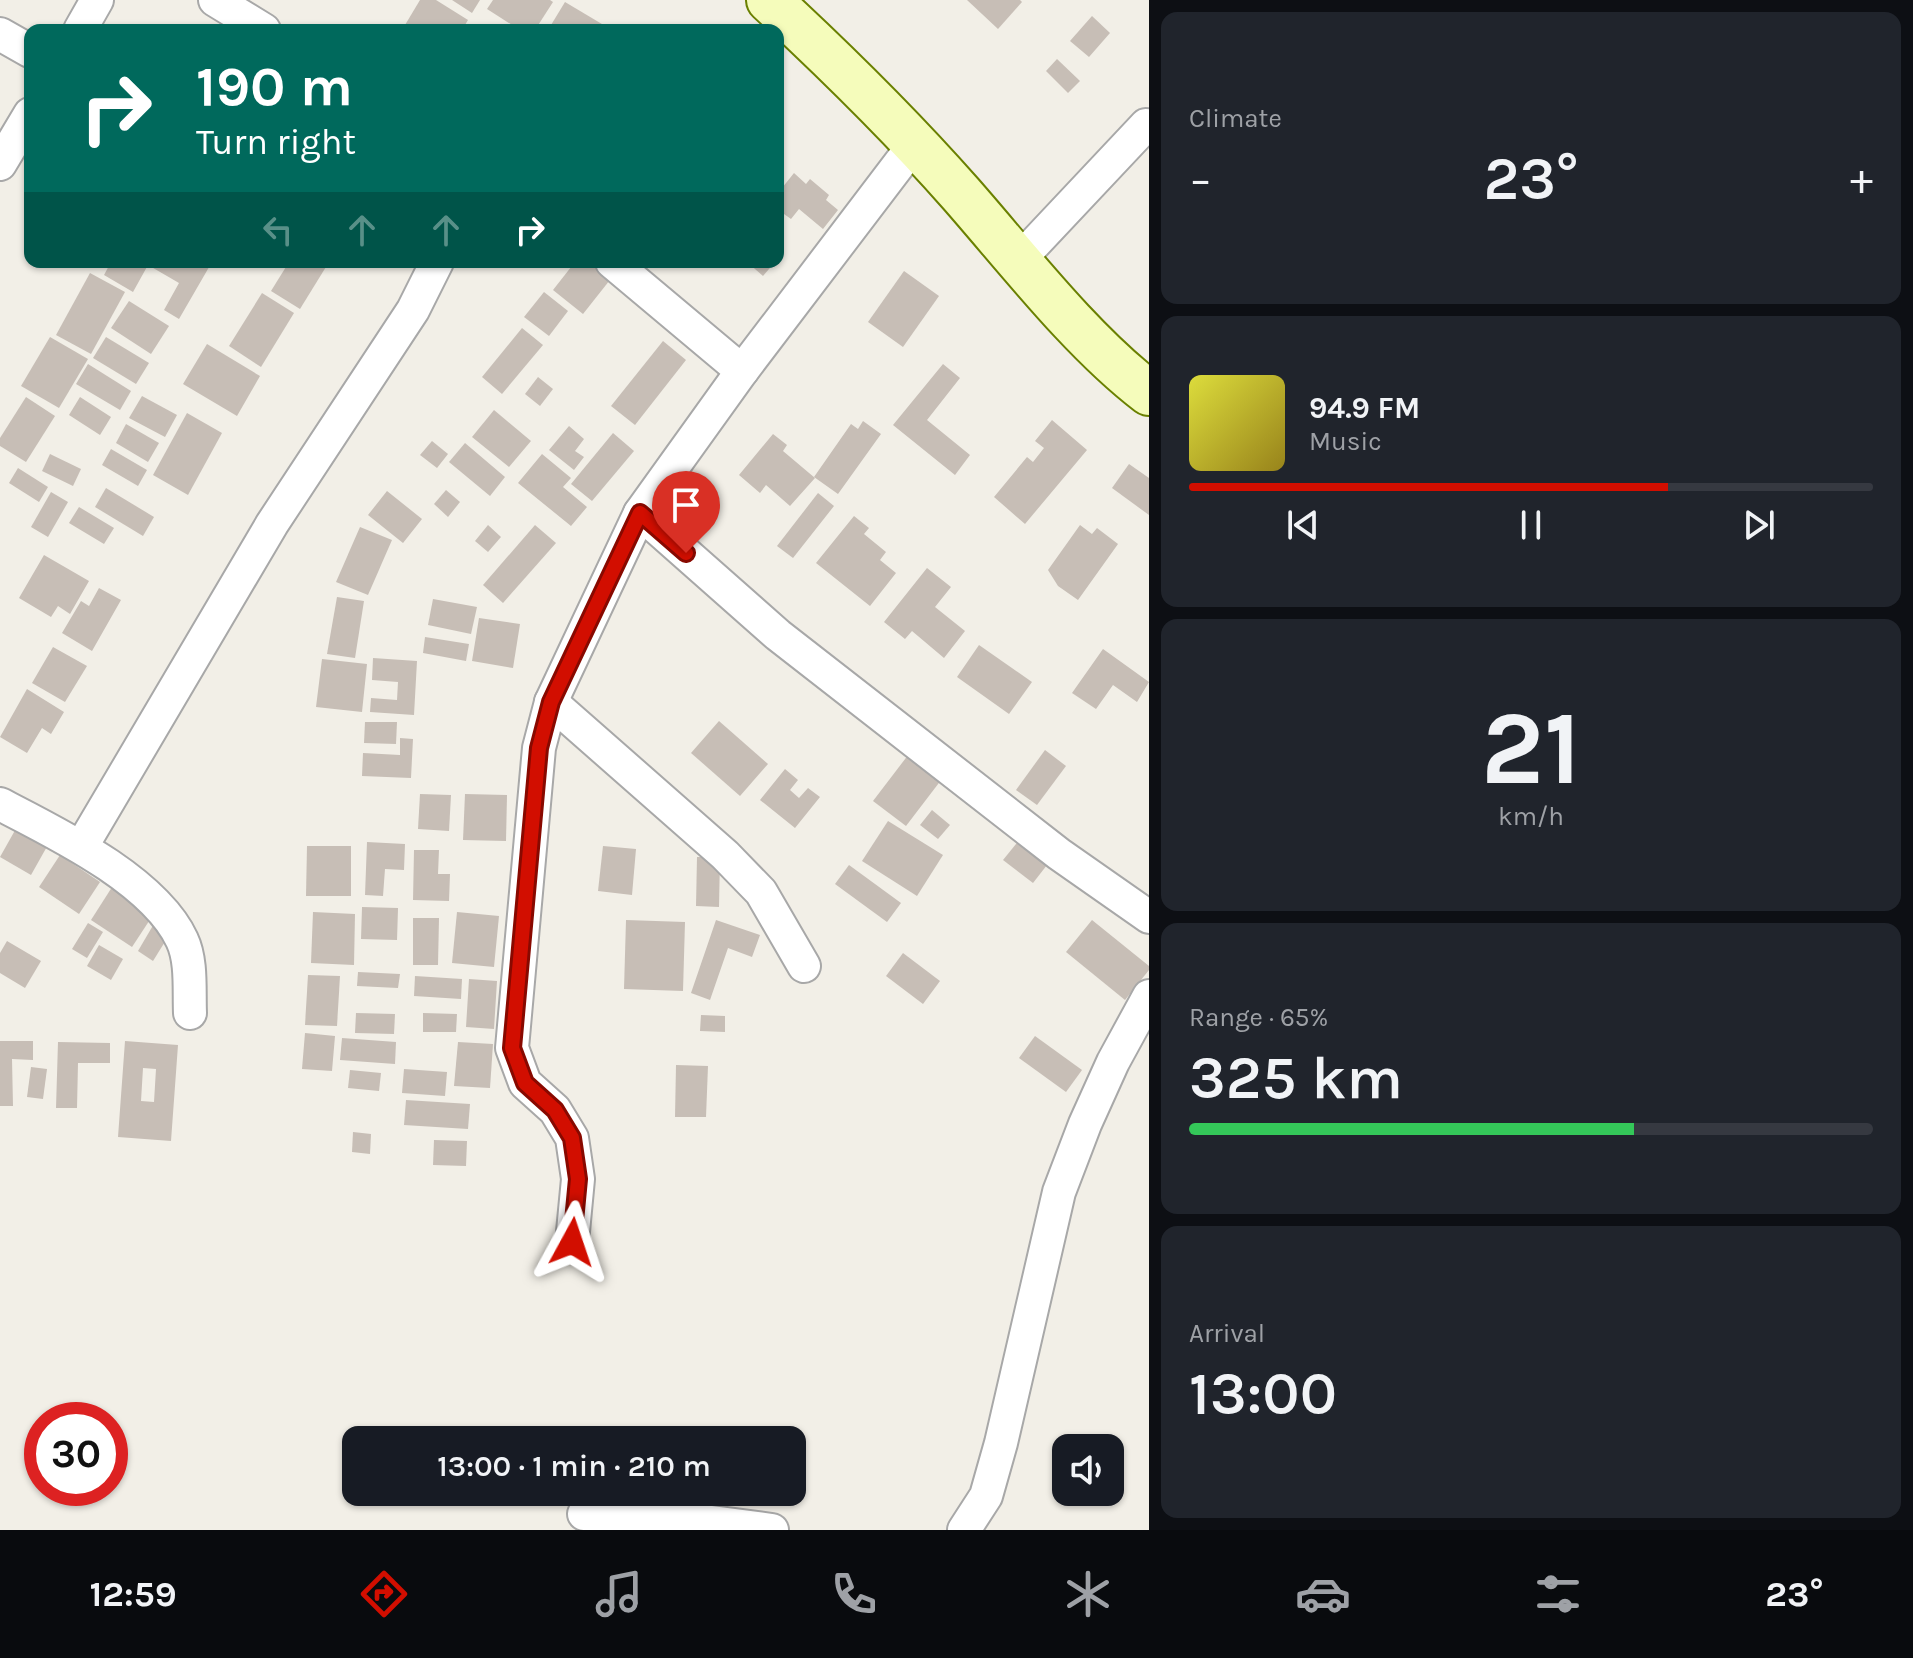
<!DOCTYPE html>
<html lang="en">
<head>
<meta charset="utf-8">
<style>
	:root { --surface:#171b24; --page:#20242c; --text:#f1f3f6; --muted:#9ea1a6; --line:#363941; --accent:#d20e00 }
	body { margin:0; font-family:Karla,sans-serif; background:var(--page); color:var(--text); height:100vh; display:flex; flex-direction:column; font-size:30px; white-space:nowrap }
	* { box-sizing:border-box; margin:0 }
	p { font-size:26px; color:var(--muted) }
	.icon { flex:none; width:44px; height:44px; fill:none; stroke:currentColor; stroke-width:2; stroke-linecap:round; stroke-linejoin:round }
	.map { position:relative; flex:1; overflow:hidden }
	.sheet { display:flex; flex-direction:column; gap:12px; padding:12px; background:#0d0f14; width:764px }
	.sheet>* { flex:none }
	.hud { position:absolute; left:24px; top:24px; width:760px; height:244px; border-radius:16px; box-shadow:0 2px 6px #0004; background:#00695c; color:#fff; overflow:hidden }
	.controls { position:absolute; left:1052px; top:1434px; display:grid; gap:16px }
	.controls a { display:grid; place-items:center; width:72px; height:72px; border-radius:16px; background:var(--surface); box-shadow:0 2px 6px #0004; font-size:40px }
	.speed { position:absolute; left:24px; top:1402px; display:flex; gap:16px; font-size:40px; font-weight:700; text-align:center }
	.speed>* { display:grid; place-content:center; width:104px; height:104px; border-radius:50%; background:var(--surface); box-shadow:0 2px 6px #0004; line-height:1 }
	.speed .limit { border:12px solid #d22; background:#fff; color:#111 }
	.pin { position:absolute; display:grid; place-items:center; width:68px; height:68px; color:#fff; margin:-82px -34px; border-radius:50% 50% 50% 0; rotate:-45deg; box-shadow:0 0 8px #0007 }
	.pin .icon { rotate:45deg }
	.me { position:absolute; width:88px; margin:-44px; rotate:5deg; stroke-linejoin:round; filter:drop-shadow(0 0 6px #0008) }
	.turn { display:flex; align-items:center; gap:28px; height:168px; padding:0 40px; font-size:36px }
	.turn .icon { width:104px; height:104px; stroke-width:2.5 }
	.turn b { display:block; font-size:56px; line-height:68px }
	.lanes { display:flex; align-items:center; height:76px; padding:0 40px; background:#0003; justify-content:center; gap:40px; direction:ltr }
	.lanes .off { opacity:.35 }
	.big { font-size:60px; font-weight:600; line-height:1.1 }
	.sheet .tile { flex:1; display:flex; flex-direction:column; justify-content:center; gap:12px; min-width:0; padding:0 28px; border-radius:16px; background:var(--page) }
	.sheet .dial { align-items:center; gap:0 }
	.dial b { font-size:104px; line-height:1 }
	.song { display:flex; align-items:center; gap:24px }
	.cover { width:96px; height:96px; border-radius:12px; background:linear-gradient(135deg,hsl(60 70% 55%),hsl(50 70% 35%)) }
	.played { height:8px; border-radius:4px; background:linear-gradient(90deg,var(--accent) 70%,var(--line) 70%) }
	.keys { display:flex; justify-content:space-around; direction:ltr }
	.heat { display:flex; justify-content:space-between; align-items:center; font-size:44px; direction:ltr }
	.charge { height:12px; border-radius:6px; background:linear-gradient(90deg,#34c759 65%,var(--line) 0) }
	.trip { position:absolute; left:342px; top:1426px; width:464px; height:80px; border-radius:16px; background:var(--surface); box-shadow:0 2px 6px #0004; font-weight:600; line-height:80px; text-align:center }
	.menu { display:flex; height:128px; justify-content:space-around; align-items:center; background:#090b0e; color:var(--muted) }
	.menu .icon { width:56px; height:56px }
	.menu .current { color:var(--accent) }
	.menu b { font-size:36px; color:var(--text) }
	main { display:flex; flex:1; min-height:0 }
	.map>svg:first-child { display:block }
	.building { fill:#c7beb6; fill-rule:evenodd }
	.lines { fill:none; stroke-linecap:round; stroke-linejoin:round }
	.minor-casing { stroke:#a8a8a8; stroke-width:36 }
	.secondary-casing { stroke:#6a8000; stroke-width:48 }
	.minor { stroke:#fff; stroke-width:32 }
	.secondary { stroke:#f5fcbb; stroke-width:44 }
	.route-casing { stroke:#880900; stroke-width:20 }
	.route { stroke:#d20e00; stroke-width:14 }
</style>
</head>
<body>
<main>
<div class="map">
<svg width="1149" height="1530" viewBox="0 0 1149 1530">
	<rect width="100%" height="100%" fill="#f2efe7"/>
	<!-- building -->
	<g class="building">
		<polygon points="420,0 436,0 468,20 462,30 402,30"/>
		<polygon points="452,0 480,0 472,13"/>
		<polygon points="493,0 550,0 553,2 535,30 520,30 487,9"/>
		<polygon points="967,0 1020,0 1022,2 998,29"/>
		<polygon points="565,2 612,30 548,30"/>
		<polygon points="1092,16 1110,33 1089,57 1070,41"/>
		<polygon points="1057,59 1080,81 1068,93 1046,71"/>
		<polygon points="794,173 806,184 810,179 829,195 826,200 838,210 823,229 799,209 791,219 784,214 778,222 778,193"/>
		<polygon points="111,262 212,262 179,319 164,310 179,283 148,265 133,292 104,275"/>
		<polygon points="289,262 329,262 300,309 271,291"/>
		<polygon points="575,262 606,262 617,271 583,314 553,290"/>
		<polygon points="747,262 775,262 763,276"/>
		<polygon points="904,271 939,296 903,347 868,322"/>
		<polygon points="90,273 125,292 91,354 56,335"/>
		<polygon points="544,292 568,311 549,336 524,317"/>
		<polygon points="262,293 294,313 261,367 229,346"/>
		<polygon points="129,301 169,326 151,354 111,328"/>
		<polygon points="522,328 543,345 502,394 482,377"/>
		<polygon points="50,337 88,359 59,408 21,386"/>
		<polygon points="106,337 149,363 136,384 93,358"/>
		<polygon points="663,341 686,360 635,425 611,406"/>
		<polygon points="207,344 260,376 237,416 183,384"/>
		<polygon points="88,364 131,391 120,410 76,384"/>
		<polygon points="943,364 960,378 927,420 970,455 955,475 893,425"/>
		<polygon points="538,377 553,389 540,406 525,394"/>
		<polygon points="142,396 177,415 165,437 129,418"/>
		<polygon points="26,397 55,416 26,462 0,446 0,438"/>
		<polygon points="80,397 111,417 100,435 69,415"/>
		<polygon points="494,410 531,441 509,467 472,437"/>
		<polygon points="187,413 222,433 188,495 153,475"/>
		<polygon points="1052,420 1087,450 1025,524 994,497 1027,457 1033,462 1044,448 1035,441"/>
		<polygon points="863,421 881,434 838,494 814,477 851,424 858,429"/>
		<polygon points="126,424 159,443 148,462 116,443"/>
		<polygon points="569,426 584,439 575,451 584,457 574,470 549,450"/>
		<polygon points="613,433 634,451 592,501 571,484"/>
		<polygon points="773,434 787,445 783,451 815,478 790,506 766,485 760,493 739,475"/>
		<polygon points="432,441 448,454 437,468 420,455"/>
		<polygon points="465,443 505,477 490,496 449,462"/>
		<polygon points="111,449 147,470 138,486 102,465"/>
		<polygon points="50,454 81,469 73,486 42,471"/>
		<polygon points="542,454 571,478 563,487 587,507 571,526 518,483"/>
		<polygon points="1129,464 1149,478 1149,515 1112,488"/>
		<polygon points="18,468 48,487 39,502 9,483"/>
		<polygon points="106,488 154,517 143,536 95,507"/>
		<polygon points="446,490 460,502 448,517 434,504"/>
		<polygon points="387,491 422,519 403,543 368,515"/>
		<polygon points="51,492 68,502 48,537 31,527"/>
		<polygon points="818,493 834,506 793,558 777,546"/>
		<polygon points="79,507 114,528 104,544 69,523"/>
		<polygon points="854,516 869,528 864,534 886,552 880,560 896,573 870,606 816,563"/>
		<polygon points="488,525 501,537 488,552 475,541"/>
		<polygon points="535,525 556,543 503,603 483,585"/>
		<polygon points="1080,525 1092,534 1097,528 1118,544 1078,600 1058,586 1048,570"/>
		<polygon points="360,527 392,540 368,595 336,582"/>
		<polygon points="44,555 89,581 70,614 58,606 51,617 19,598"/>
		<polygon points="927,568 951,587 935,607 965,631 944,658 912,631 905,639 884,622"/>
		<polygon points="99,588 121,600 92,651 62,633 81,601 89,606"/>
		<polygon points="337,597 364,601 355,658 327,654"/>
		<polygon points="433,599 477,607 471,634 428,625"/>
		<polygon points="479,618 520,624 513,668 472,661"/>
		<polygon points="425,637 469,644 466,661 423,653"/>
		<polygon points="979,645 1032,682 1009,714 957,677"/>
		<polygon points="53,647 87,666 65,702 32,683"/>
		<polygon points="1103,649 1149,682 1137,702 1113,685 1096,709 1072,693"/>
		<polygon points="373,658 417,661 414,715 370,712 371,698 397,700 398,682 372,680"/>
		<polygon points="322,659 367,664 362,712 316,707"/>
		<polygon points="27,689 64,712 51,734 42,728 27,753 0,737"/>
		<polygon points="719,721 768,764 740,796 691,753"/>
		<polygon points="365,722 397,722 396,744 364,743"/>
		<polygon points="400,738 413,739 411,778 362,776 363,753 400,755"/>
		<polygon points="915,746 948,771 906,826 873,801"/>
		<polygon points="1045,750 1066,766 1037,805 1016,790"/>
		<polygon points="785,769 798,780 790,790 799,798 808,788 820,797 795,828 760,800"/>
		<polygon points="420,794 451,795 449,831 418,829"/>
		<polygon points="465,794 507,795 506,841 463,840"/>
		<polygon points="932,810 950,825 938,839 920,825"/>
		<polygon points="888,821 943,855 917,896 862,861"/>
		<polygon points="18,825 49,843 31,875 0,857"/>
		<polygon points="1025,833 1054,856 1033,883 1003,860"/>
		<polygon points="367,842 405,844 404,870 385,869 383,896 365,895"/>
		<polygon points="307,846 351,846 351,896 306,896"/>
		<polygon points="603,846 636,849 632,895 598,891"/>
		<polygon points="414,850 439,850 438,874 450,874 449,901 413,900"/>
		<polygon points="60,855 100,882 79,914 39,887"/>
		<polygon points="697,857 720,857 719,907 696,906"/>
		<polygon points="849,865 901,903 887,922 835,884"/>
		<polygon points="114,884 155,912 132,947 91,920"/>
		<polygon points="362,907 398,908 397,940 361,939"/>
		<polygon points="313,912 355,914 354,965 311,963"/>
		<polygon points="457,912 499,916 494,967 452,963"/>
		<polygon points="413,918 439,918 438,965 413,965"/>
		<polygon points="626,920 685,922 683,991 624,989"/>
		<polygon points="716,920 760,935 752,957 728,948 710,1000 691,993"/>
		<polygon points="1092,920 1149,966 1149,970 1125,1000 1066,952"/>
		<polygon points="155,922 171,932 153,961 138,951"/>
		<polygon points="88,923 103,932 87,958 72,949"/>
		<polygon points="7,941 41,961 25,988 0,973 0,953"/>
		<polygon points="99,945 123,959 111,980 87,966"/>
		<polygon points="903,953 940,981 923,1004 886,976"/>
		<polygon points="358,972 400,974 398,988 357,986"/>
		<polygon points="308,975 340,976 337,1026 305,1025"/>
		<polygon points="415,976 462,979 461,999 414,996"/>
		<polygon points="469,979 497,981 494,1029 466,1027"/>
		<polygon points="356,1013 395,1014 394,1034 355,1033"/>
		<polygon points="423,1013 457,1014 456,1032 423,1032"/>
		<polygon points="701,1015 725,1016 725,1032 700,1031"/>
		<polygon points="305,1033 335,1036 332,1071 302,1069"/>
		<polygon points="1035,1036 1082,1070 1066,1092 1019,1058"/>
		<polygon points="342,1038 396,1042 395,1064 340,1060"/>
		<polygon points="0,1041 33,1041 33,1060 12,1059 13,1106 0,1106"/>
		<path d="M125,1041l53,4 -7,96 -53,-4zM143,1068l13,1 -2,33 -13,-1z"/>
		<polygon points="58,1042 110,1043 110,1063 78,1063 77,1108 56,1108"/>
		<polygon points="458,1042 493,1044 490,1088 454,1086"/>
		<polygon points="676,1065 708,1066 706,1117 675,1117"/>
		<polygon points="31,1067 47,1069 43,1099 27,1097"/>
		<polygon points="404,1069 447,1072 445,1096 402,1093"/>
		<polygon points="350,1070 381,1073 379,1091 348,1088"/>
		<polygon points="406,1100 470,1104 468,1129 404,1125"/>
		<polygon points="353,1132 371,1134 370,1154 352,1152"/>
		<polygon points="434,1140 467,1141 466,1166 433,1165"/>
	</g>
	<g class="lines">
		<!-- minor casing -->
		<g class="minor-casing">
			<g id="minor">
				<polyline points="215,0 264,30"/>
				<polyline points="80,30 97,0"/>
				<polyline points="0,34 30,51"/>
				<polyline points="0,164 30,114"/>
				<polyline points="1019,260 1146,125"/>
				<polyline points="612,262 742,371"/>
				<polyline points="640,513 778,635 1059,854 1149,917"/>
				<polyline points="551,702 725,855 761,892 804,966"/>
				<path d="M0,804c56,29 154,76 182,136 10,21 7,50 8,73"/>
				<polyline points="82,846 272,524 413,310 437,262"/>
				<polyline points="572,1242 578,1179 572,1138 555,1110 525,1083 512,1048 539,748 551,702 640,513 742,371 916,142"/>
				<polyline points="584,1514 681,1518 772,1530"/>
				<polyline points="964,1530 986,1496 1001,1443 1059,1192 1085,1124 1113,1062 1149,996"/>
			</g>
		</g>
		<!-- secondary casing -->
		<g class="secondary-casing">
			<path id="secondary" d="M769,0c67,62 132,126 192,194 57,65 120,147 188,199"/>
		</g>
		<!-- minor -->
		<use href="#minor" class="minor"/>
		<!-- secondary -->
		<use href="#secondary" class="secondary"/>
	</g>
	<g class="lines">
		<!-- route casing -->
		<g class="route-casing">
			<polyline id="route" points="572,1242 578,1179 572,1138 555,1110 525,1083 512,1048 539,748 551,702 640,513 686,553"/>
		</g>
		<!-- route -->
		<use href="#route" class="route"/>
	</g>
</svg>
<div class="controls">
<a><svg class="icon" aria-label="sound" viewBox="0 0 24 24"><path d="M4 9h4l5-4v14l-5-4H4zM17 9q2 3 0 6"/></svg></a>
</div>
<div class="speed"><div class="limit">30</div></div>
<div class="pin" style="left:686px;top:553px;background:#d93025"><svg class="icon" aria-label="arrive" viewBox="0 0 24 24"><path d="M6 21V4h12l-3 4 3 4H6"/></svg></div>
<svg class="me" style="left:572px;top:1242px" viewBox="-20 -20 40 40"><path d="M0-17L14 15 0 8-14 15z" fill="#d20e00" stroke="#fff" stroke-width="4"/></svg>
<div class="trip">13:00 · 1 min · 210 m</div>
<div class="hud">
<div class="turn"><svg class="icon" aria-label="right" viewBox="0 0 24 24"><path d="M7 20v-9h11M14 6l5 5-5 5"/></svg><div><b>190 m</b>Turn right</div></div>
<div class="lanes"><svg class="icon off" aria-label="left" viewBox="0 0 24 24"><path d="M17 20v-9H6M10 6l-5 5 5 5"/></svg><svg class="icon off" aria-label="ahead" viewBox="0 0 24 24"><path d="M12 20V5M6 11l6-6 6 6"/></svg><svg class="icon off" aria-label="ahead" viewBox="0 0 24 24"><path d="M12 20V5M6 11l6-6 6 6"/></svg><svg class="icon" aria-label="right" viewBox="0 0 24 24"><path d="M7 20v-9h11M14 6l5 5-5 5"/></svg></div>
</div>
</div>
<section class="sheet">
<div class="tile"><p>Climate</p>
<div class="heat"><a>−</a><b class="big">23°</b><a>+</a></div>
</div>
<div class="tile">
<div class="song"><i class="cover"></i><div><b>94.9 FM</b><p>Music</p></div></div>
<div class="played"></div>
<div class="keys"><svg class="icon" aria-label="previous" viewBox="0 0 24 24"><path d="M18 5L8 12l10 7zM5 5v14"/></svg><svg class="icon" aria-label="pause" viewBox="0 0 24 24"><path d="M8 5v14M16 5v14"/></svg><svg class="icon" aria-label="next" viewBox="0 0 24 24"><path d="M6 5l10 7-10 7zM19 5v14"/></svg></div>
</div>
<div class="tile dial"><b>21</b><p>km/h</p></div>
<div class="tile"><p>Range · 65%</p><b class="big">325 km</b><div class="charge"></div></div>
<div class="tile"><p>Arrival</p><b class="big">13:00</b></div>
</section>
</main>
<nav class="menu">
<b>12:59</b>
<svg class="icon current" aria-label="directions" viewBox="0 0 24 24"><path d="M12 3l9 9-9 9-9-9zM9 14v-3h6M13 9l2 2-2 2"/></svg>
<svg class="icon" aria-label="music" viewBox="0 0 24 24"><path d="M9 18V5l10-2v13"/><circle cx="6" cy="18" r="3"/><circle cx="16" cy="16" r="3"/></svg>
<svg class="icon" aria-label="phone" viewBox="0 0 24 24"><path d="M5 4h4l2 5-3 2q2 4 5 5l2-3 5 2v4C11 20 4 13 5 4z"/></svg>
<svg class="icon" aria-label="climate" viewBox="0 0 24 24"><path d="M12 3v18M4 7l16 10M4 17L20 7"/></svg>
<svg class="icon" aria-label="car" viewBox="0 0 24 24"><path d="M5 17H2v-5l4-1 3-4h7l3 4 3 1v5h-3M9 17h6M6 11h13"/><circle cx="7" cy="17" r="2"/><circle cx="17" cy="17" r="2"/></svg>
<svg class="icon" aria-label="filters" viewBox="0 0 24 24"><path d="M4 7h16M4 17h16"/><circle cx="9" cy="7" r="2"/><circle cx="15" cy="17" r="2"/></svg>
<b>23°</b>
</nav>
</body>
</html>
